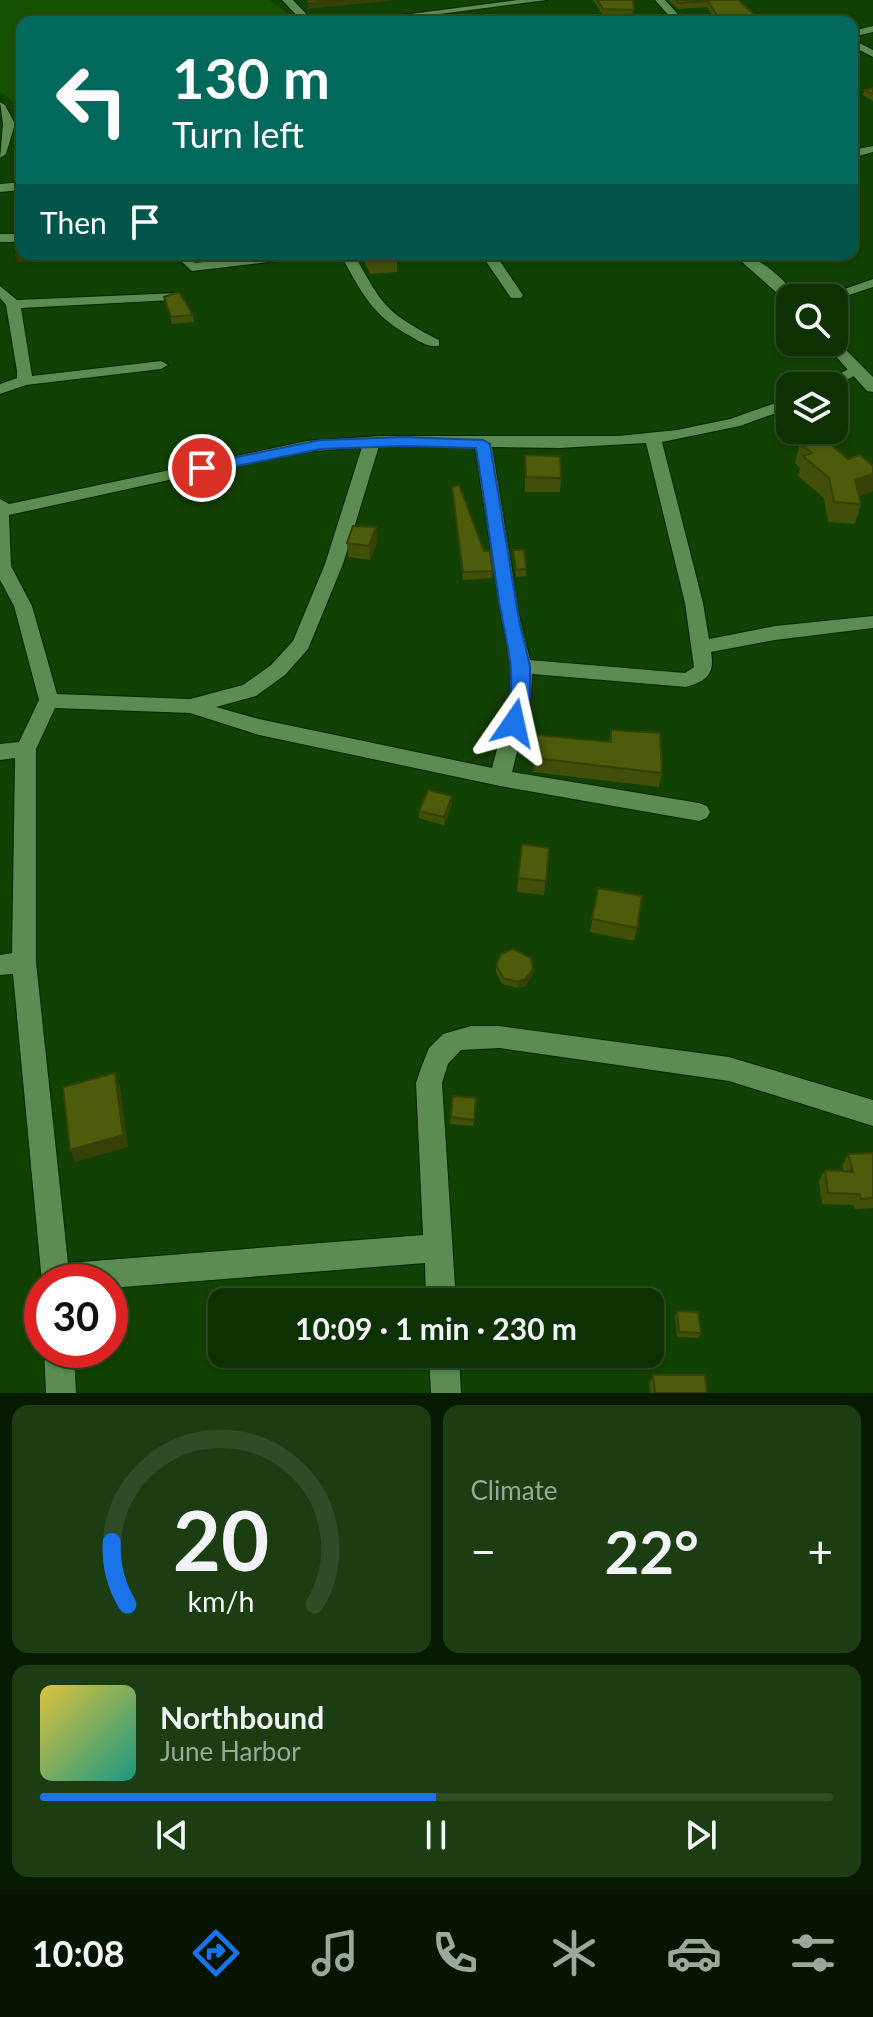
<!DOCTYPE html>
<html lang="en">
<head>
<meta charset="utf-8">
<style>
	:root { --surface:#0e3103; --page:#1c3d12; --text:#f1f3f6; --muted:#9ba99a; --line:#2e4c25; --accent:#1a73e8 }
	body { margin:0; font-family:Lato,sans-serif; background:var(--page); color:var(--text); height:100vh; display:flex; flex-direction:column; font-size:30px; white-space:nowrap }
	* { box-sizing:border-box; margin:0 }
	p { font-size:26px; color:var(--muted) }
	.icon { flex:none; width:44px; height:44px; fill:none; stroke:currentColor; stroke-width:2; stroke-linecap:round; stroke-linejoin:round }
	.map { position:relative; height:1393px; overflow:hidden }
	.side { display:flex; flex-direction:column; gap:12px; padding:12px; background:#081b02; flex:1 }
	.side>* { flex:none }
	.top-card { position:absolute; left:16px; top:16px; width:842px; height:244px; border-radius:16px; box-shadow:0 2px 6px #0004,0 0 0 2px var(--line); background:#00695c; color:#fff; overflow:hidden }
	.fabs { position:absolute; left:776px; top:284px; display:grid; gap:16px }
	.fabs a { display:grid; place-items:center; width:72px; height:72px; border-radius:16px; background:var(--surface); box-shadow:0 2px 6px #0004,0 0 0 2px var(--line); font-size:40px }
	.speed { position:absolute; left:24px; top:1264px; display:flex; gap:16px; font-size:40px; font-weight:700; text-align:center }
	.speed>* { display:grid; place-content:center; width:104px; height:104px; border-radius:50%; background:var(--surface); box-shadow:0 2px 6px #0004,0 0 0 2px var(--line); line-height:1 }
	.speed .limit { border:12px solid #d22; background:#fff; color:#111 }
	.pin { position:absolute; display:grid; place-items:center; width:68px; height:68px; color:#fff; margin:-34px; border:4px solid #fff; border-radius:50%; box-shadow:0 2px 8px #0007 }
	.me { position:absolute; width:88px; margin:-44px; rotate:11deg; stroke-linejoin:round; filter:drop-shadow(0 0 6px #0008) }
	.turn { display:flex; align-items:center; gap:28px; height:168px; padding:0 24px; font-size:36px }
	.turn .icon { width:104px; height:104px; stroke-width:2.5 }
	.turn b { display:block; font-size:56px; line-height:68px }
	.then { display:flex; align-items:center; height:76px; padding:0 24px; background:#0003; gap:16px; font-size:30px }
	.big { font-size:60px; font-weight:700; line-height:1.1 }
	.side .tile { flex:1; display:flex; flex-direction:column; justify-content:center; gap:12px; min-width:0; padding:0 28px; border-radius:16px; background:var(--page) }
	.side .dial { align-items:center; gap:0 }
	.dial svg { height:208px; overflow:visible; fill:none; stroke:var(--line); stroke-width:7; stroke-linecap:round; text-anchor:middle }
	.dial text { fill:var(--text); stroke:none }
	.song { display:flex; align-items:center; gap:24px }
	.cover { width:96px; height:96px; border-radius:12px; background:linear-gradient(135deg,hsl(50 70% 55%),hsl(170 70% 35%)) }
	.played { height:8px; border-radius:4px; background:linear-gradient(90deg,var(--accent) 50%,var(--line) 50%) }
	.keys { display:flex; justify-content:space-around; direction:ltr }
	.heat { display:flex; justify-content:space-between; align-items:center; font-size:44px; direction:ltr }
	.side .tiles { flex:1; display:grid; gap:12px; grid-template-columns:1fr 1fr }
	.tile:last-child { grid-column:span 2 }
	.trip { position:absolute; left:208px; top:1288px; width:456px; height:80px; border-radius:16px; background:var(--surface); box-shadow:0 2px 6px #0004,0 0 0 2px var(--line); font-weight:700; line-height:80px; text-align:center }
	.dock { display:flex; height:128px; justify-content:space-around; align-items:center; background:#061401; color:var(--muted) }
	.dock .icon { width:56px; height:56px }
	.dock .on { color:var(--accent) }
	.dock b { font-size:36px; color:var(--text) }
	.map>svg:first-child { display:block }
	.green { fill:#145100 }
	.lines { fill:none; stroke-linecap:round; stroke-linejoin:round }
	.minor-casing { stroke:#022500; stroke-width:2 }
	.tertiary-casing { stroke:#022500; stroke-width:2 }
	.minor { fill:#5c8c51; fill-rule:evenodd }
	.tertiary { fill:#5c8c51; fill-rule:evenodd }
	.wall { fill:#424f09 }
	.shaded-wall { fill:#364007 }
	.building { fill:#4d5c0a; stroke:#364007; stroke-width:2 }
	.route { fill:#1a73e8; stroke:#114b97; stroke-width:2 }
</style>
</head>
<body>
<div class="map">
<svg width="873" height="1393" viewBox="0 0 873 1393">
	<rect width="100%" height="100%" fill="#124104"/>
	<!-- green -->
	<polygon class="green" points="0,0 270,0 298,22 22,22 22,118 9,98 0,92"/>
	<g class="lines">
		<!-- minor casing -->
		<g class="minor-casing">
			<g id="minor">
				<polygon points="518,0 547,0 379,22 349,22"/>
				<polygon points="655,0 665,0 685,22 585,20 590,17 672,19"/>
				<polygon points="873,26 873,32 852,37 852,31"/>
				<polygon points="852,39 873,50 873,57 852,46"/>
				<polygon points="0,102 5,105 15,124 6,154 0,158 3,124"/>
				<polygon points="873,146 873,152 852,158 852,150"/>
				<polygon points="22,182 22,190 0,192 0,184"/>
				<rect x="0" y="234" width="22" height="8"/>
				<polygon points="173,254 187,254 195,263 270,254 311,254 304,258 192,271"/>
				<path d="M340,254h14c29,52 31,58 85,86v6c-11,2 -20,-5 -29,-10 -39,-21 -49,-45 -70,-82z"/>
				<polygon points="481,254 495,254 523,295 521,298 511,298"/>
				<polygon points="873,279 873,287 834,300 819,298"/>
				<polygon points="0,286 17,300 178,293 180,296 173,300 21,308 32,376 161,361 168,365 161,369 26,385 0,394 0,384 17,378 17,371 6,305 0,298"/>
				<polygon points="856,365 861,366 861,372 834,387 817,386"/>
				<path d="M790,398v10l-50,18 -78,16 41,161 6,36 66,-13 98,-10v12l-98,12 -64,12c4,22 -4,29 -25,35l-154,-13 -1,22 -19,76 187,31 8,3 3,6 -3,6 -8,3 -199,-35 -241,-51 -69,-22 -135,-5 -19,41v213l32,301 355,-28 -7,-152 5,-15 8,-20 14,-14 28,-8h28l230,31 144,43v26l-144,-45 -230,-33 -38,2 -13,14 -6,19 14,219h-30l-1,-39 -315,25v-6l-68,1 -29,-309 -13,1v-20l12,-2 3,-195 -15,2v-16l19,-2 20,-42 -25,-94 -14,-26v-81l9,5 298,-63 74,-5h237l59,-6 53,-11zM646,443l39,160 9,64 -9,6 -155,-13 -10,-40 -28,-173 67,1zM379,446l96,1 27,173 10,46 -1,30 -19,72 -233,-49 -43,-12 40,-11 29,-21 23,-26 35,-85zM362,447l-37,117 -32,77 -22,24 -28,20 -53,14 -133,-5 -25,-88 -21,-40 -2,-51 283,-62z"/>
				<polygon points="44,1350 74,1350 76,1393 46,1393"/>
				<polygon points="429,1354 459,1354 461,1393 431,1393"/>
			</g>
		</g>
		<!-- tertiary casing -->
		<g class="tertiary-casing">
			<g id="tertiary">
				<polygon points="282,0 293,0 314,22 303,22"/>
				<path d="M733,254c26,0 49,24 66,44l-13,3z"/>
				<polygon points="834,338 873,377 873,392 867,391 823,342 834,342"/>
			</g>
		</g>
		<!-- minor -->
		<use href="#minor" class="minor"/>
		<!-- tertiary -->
		<use href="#tertiary" class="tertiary"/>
	</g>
	<!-- wall -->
	<g class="wall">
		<polygon points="593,0 633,0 633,15 602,14"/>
		<polygon points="668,0 738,0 762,22 716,22 707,7 678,9"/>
		<polygon points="873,88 873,101 863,95 864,90"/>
		<polygon points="361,254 395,254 397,258 397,272 370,274"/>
		<polygon points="164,297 193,315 194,322 172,324"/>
		<polygon points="800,444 873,491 859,496 861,504 855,524 828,522 824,498 798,476 800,468 795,463"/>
		<polygon points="525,455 561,478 560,492 525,492"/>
		<polygon points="452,487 484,551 493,571 492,578 463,580"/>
		<polygon points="376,527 377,542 370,560 348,557 347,543"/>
		<polygon points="513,550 526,569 526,576 516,577 513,558"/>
		<polygon points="611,730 662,773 659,787 533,772 535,758 609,742"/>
		<polygon points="452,796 452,804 444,825 419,818 419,811"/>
		<polygon points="549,848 544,895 517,892 518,878"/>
		<polygon points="598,888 637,928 634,941 590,932"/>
		<polygon points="496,965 533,970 532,976 525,986 517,988 502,984 496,972"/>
		<polygon points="476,1098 473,1126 450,1124 451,1117"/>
		<polygon points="873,1153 873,1208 855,1209 853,1205 822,1204 819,1181 825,1170 844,1171 842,1166 848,1154"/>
		<polygon points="677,1311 701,1333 698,1338 677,1337 675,1316"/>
		<polygon points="653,1375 707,1393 650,1393 649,1385"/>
	</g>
	<!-- shaded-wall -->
	<g class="shaded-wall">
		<polygon points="342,0 397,0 308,9 308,3"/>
		<polygon points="29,254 46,254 45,259 18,262 16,255"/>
		<polygon points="873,474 873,491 850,499 855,480"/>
		<polygon points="376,527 377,542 370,560 369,546"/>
		<polygon points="452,796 452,804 444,825 444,817"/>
		<polygon points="533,970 532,976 525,986 517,988 518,982"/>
		<polygon points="115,1073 120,1086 128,1147 76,1162 70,1150"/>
	</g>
	<!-- building -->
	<g class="building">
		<polygon points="307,0 342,0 308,3"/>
		<polygon points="597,0 633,0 634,10 603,9"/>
		<polygon points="676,0 738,0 762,22 721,22 708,1 679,3"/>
		<polygon points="608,18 634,18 634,22 611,22"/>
		<polygon points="873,88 873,94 864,90"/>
		<polygon points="22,237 22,254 29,254 16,255 20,238"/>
		<polygon points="366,254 395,254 397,258 370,260"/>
		<polygon points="179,292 193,315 171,317 164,297"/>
		<polygon points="822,437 848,459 860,455 873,466 873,474 855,480 861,504 834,502 829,478 803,456 812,453 800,444"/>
		<polygon points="525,455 560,456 561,478 526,477"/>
		<polygon points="459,485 484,551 490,551 493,571 463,572 452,487"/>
		<polygon points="353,526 376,527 369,546 347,543"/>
		<polygon points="513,550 524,550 526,569 516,570"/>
		<polygon points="611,730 660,733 662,773 535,758 537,735 611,742"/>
		<polygon points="428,790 452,796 444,817 419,811"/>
		<polygon points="522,844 549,848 546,881 518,878"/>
		<polygon points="598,888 642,896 637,928 592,919"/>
		<polygon points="513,949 531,958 533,970 525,979 518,982 503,978 496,965 501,954"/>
		<polygon points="115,1073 123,1135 70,1150 63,1087"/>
		<polygon points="453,1096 476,1098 474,1120 451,1117"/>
		<polygon points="873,1153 873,1198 861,1199 860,1194 828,1193 825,1170 853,1172 848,1154"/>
		<polygon points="677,1311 698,1312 701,1333 679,1332"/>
		<polygon points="653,1375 705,1375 707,1393 655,1393"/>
	</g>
	<!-- route -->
	<path class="route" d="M404,437l79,3 7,4 29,176 11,46v30l-10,32 -6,2 -9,-7c14,-54 1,-76 -7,-128 -7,-49 -14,-98 -22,-147l-72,-2 -83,3 -119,24 -7,-5 7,-4 119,-24z"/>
</svg>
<div class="fabs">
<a><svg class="icon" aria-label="search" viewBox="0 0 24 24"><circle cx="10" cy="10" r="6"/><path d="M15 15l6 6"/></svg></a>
<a><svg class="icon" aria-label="layers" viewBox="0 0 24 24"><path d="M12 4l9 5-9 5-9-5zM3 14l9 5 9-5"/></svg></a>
</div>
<div class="speed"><div class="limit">30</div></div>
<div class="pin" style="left:202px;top:468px;background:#d93025"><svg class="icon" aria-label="arrive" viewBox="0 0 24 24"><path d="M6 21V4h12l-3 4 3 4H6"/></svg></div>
<svg class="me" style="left:514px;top:723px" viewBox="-20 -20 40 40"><path d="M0-17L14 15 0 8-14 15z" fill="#1a73e8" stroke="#fff" stroke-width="4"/></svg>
<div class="trip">10:09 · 1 min · 230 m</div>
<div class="top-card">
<div class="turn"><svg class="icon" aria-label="left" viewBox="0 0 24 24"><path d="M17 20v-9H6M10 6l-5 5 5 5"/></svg><div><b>130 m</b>Turn left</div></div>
<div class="then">Then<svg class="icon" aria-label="arrive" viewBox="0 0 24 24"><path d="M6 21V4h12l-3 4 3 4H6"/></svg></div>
</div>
</div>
<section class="side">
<div class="tiles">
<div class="tile dial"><svg viewBox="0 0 100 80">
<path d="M14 69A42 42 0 1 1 86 69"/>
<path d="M14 69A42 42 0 0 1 8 45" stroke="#1a73e8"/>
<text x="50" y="56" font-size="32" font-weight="700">20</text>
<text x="50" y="72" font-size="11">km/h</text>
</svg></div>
<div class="tile"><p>Climate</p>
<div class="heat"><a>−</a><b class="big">22°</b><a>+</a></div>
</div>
<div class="tile">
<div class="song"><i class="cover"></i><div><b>Northbound</b><p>June Harbor</p></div></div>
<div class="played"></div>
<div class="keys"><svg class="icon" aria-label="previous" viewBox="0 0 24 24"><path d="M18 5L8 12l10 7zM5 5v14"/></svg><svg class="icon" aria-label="pause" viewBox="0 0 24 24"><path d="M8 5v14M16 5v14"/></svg><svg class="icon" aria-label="next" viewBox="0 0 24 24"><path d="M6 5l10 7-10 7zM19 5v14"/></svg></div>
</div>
</div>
</section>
<nav class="dock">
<b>10:08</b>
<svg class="icon on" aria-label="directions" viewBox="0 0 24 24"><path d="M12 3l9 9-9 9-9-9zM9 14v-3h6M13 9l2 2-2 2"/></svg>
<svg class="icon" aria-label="music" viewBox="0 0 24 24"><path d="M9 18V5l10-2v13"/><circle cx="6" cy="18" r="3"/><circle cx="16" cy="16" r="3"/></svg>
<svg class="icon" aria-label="phone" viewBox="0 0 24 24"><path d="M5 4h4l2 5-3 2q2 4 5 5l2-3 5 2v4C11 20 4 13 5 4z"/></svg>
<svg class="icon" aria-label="climate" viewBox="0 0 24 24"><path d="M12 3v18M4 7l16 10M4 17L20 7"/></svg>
<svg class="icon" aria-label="car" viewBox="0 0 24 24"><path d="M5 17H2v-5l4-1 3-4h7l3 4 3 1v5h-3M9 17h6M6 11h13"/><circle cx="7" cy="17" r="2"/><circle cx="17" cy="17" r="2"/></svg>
<svg class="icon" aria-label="filters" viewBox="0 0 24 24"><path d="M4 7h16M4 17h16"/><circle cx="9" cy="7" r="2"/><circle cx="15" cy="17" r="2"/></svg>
</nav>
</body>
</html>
